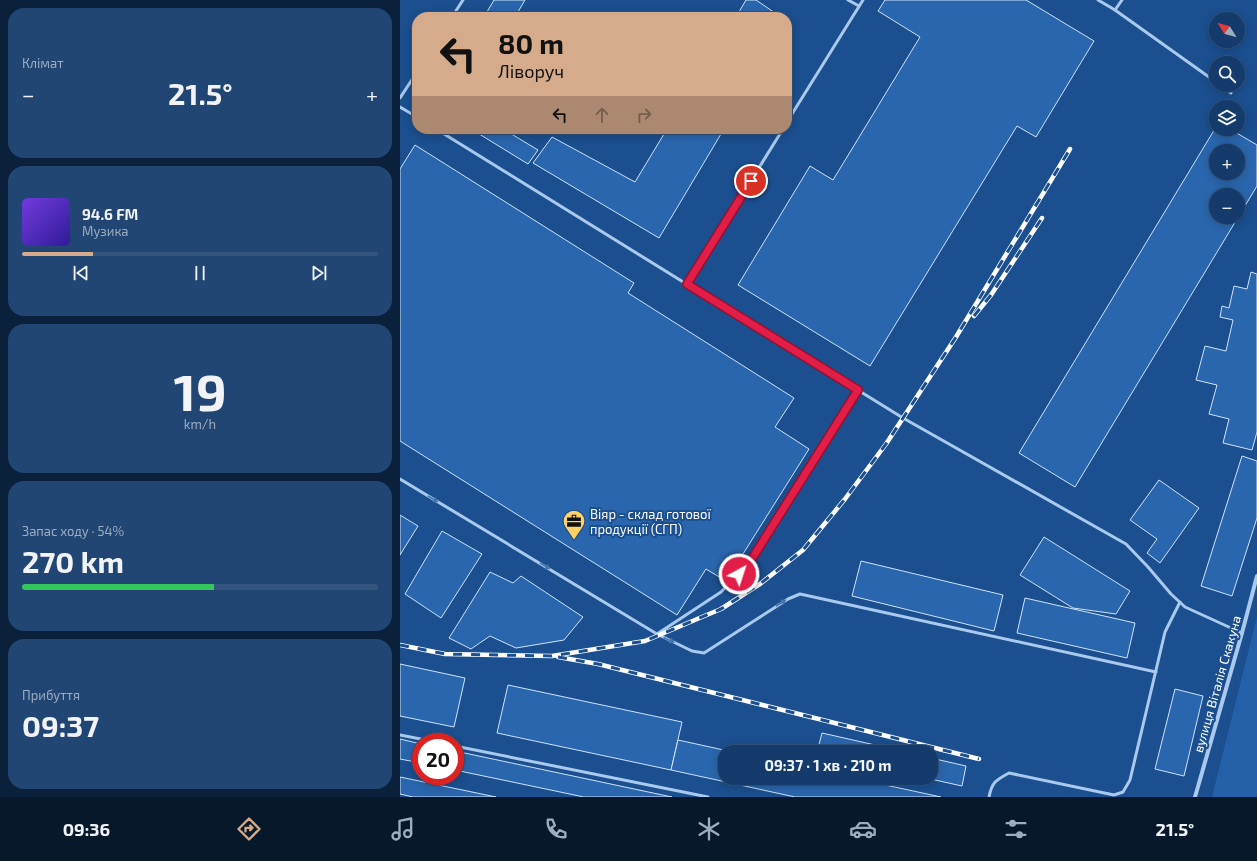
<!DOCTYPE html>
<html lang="uk">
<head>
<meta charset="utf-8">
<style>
	:root { --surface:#143b6b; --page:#214673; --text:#f1f3f6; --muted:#9dadc1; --line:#33557e; --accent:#d6ab8b }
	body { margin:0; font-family:"Exo 2",sans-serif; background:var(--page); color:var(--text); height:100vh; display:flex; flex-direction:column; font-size:15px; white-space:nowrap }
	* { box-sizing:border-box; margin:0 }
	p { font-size:13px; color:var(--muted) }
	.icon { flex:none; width:22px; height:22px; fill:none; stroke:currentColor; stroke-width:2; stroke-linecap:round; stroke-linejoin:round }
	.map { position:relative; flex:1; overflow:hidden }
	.drawer { display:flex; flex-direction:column; gap:8px; padding:8px; background:#0b203b; width:400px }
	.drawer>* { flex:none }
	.guide { position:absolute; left:12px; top:12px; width:380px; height:122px; border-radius:16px; box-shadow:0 2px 10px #0003,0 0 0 1px var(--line); background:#d6ab8b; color:#111; overflow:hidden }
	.needle { width:26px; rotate:307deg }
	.tools { position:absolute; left:809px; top:12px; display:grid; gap:8px }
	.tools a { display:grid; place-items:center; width:36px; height:36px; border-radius:50%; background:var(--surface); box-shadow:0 2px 10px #0003,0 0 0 1px var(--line); font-size:20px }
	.speed { position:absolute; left:12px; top:733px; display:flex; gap:8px; font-size:20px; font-weight:700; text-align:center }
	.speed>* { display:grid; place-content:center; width:52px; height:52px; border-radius:50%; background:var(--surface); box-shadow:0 2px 10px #0003,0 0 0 1px var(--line); line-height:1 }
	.speed .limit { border:6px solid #d22; background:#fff; color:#111 }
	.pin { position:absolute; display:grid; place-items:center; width:34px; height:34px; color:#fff; margin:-17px; border:2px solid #fff; border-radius:50%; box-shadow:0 1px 4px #0007 }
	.me { position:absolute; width:44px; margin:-22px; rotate:40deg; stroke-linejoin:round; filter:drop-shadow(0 0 3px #0008) }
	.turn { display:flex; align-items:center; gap:14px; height:84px; padding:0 20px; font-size:18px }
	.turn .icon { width:52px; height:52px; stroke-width:2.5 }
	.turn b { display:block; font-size:28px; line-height:34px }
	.lanes { display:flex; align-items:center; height:38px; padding:0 20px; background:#0003; justify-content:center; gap:20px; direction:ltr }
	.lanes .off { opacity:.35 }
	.big { font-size:30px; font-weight:700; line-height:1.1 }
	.drawer .card { flex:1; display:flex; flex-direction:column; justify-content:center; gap:6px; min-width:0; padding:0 14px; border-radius:16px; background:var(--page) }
	.drawer .dial { align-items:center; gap:0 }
	.dial b { font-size:52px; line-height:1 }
	.song { display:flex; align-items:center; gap:12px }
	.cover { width:48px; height:48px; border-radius:6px; background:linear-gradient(135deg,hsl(260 70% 55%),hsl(250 70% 35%)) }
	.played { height:4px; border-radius:2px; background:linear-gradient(90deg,var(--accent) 20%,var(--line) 20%) }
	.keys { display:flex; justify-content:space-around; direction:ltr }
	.heat { display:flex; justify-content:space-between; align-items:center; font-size:22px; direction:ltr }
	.charge { height:6px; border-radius:3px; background:linear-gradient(90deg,#34c759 54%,var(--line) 0) }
	.trip { position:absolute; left:318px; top:745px; width:220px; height:40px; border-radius:16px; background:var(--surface); box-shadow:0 2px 10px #0003,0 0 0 1px var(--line); font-weight:700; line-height:40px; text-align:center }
	.dock { display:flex; height:64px; justify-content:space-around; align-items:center; background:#08182b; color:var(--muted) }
	.dock .icon { width:28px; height:28px }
	.dock .on { color:var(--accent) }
	.dock b { font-size:18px; color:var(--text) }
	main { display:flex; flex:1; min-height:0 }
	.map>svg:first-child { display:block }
	.green { fill:#2461a8 }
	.building { fill:#2a66ad; stroke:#cfe3fa; fill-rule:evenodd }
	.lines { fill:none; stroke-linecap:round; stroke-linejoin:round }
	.lane { stroke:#a9c9ee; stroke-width:3 }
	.street { stroke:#a9c9ee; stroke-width:4 }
	.rail-casing { stroke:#fff; stroke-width:4.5 }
	.rail { stroke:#1b4f8f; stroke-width:3; stroke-dasharray:9; stroke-linecap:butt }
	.oneway { fill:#4674ac }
	.route-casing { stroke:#92132f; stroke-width:10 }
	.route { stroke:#e11d48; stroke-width:7 }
	.labels { text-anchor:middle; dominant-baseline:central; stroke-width:4; stroke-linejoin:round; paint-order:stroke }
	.poi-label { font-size:13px; fill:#fff; stroke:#1b4f8f; text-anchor:start }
	.street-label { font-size:13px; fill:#fff; stroke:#1b4f8f }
</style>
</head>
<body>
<main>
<section class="drawer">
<div class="card"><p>Клімат</p>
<div class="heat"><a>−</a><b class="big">21.5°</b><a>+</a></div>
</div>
<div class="card">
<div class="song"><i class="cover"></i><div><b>94.6 FM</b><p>Музика</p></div></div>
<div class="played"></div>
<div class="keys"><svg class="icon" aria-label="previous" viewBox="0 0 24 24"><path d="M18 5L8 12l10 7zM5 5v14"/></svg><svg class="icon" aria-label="pause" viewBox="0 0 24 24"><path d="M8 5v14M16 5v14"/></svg><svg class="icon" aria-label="next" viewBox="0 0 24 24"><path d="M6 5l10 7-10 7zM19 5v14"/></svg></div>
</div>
<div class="card dial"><b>19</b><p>km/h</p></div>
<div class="card"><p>Запас ходу · 54%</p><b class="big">270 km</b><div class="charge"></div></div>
<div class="card"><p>Прибуття</p><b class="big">09:37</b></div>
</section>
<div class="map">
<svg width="857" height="797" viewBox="0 0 857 797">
	<rect width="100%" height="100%" fill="#1b4f8f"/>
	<!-- green -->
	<polygon class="green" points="857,617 857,797 812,797"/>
	<!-- building -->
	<g class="building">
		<polygon points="94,0 125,0 115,17 84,17"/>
		<polygon points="346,0 356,0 381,17 336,17"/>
		<polygon points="485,0 626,0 694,41 636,137 617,126 470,366 338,285 410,166 433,180 520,37 478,11"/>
		<path d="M816,127v2h14l27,16v41l-182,301 -56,-34zM816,151h22v22h-22zM816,195h22v22h-22z"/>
		<polygon points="71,129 103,129 138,150 128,164"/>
		<polygon points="267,129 324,129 259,238 133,163 152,137 235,182"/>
		<polygon points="15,145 234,283 228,293 394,398 375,427 409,449 326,581 306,569 277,615 0,441 0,169"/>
		<polygon points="851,272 857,274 857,432 852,450 823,443 829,419 809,414 817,385 796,380 805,346 826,351 833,320 820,317 822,306 829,308 834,286 847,289"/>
		<polygon points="842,456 857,461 857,518 832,596 801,586"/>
		<polygon points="759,480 799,508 760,563 747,553 757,539 730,520"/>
		<polygon points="0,515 18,526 0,555"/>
		<polygon points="42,531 82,554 41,618 5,594"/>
		<polygon points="644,537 730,591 716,614 673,608 620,575"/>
		<polygon points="461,561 603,595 594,631 452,596"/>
		<polygon points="90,572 113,583 121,576 183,617 164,640 116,648 90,636 71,649 49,638"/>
		<polygon points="625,598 735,623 727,658 617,633"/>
		<polygon points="0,664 65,678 54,727 0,716"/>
		<polygon points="108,685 282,722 271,770 97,733"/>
		<polygon points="775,689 803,696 784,776 755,769"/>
		<polygon points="422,733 506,752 417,752"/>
		<polygon points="0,739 21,744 21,763 0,759"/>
		<polygon points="278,740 333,752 325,752 325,778 453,778 541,797 395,797 271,770"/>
		<polygon points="55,751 272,797 184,797 55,770"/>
		<polygon points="531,758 566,766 562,786 526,778 531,778"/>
		<polygon points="0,777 96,797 13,797 0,794"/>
	</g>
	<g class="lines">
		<!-- lane -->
		<g class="lane">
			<polyline points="448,0 459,6"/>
			<polyline points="698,0 715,10 816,82"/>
			<polyline points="715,10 722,0"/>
			<polyline points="52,17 63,0"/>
			<polyline points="821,85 831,93"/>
			<polyline points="0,98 17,72"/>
			<polyline points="0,107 17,117"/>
			<polyline points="387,122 463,0"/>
			<polyline points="36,129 503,418 726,544 748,567 771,594 785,607 842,633"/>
			<polyline points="287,284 383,129"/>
			<polyline points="0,479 257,634 292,651 304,653 388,599 400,594 756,672"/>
			<polyline points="257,634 321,592 347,565 458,390"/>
			<polyline points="0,735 36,742"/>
			<polyline points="55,746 308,797"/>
			<path d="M589,797c3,-15 7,-17 20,-24l105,22 9,-3 7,-12 35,-148 15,-30"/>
		</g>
		<!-- street -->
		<polyline class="street" points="795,797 842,633 857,576"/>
		<!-- rail casing -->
		<g class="rail-casing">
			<g id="rail">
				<polyline points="574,316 591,295 642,218"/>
				<polyline points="0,645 45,654 152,656 245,641 321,609 360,584 403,550 445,499 486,444 556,337 670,149"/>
				<polyline points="158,657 198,664 579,759"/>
			</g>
		</g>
		<!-- rail -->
		<use href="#rail" class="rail"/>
	</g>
	<!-- one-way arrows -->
	<defs><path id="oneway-solid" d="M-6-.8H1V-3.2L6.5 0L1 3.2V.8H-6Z"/></defs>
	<g class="oneway">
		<use href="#oneway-solid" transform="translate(33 499) rotate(31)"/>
		<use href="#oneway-solid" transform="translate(145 566) rotate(31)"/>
		<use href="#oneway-solid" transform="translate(381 603) rotate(-33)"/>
		<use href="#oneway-solid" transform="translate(269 640) rotate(25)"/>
	</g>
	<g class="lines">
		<!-- route casing -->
		<g class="route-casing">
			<polyline id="route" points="339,574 348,565 458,390 287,284 351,181"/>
		</g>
		<!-- route -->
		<use href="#route" class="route"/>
	</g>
	<!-- icons -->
	<defs>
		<g id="office-pin" transform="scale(1.15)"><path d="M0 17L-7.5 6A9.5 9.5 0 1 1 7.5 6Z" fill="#ffd166" stroke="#1b4f8f"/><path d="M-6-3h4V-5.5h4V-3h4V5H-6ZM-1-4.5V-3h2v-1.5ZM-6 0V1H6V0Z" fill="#111"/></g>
	</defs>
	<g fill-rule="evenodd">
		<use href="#office-pin" x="174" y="521"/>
	</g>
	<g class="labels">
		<!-- poi labels -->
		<g class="poi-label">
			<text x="190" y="514">Віяр - склад готової<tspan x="190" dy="15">продукції (СГП)</tspan></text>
		</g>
		<!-- street labels -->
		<g class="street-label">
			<text transform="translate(817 684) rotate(-74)">вулиця Віталія Скакуна</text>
		</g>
	</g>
</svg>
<div class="tools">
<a><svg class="needle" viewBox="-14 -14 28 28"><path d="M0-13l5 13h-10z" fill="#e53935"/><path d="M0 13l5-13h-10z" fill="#9dadc1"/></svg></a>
<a><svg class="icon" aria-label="search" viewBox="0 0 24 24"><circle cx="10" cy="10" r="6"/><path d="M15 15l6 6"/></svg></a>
<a><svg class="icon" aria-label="layers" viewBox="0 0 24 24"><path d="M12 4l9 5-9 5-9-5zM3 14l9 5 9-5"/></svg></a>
<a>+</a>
<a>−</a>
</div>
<div class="speed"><div class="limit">20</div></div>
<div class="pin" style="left:351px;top:181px;background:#d93025"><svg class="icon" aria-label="arrive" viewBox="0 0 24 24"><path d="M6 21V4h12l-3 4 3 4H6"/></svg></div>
<svg class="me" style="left:339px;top:574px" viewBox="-20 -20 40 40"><circle r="17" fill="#e11d48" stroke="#fff" stroke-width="3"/><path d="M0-11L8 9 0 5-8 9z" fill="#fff"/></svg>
<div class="trip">09:37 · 1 хв · 210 m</div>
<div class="guide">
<div class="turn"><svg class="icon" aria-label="left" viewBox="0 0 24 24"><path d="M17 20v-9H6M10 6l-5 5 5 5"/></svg><div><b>80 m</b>Ліворуч</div></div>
<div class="lanes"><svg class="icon" aria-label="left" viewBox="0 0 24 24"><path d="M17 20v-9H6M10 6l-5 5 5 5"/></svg><svg class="icon off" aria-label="ahead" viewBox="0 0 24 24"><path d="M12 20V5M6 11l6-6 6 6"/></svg><svg class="icon off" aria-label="right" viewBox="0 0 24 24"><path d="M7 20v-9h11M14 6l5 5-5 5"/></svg></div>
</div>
</div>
</main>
<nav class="dock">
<b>09:36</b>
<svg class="icon on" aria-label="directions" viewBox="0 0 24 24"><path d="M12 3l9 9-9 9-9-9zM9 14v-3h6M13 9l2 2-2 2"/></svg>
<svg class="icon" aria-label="music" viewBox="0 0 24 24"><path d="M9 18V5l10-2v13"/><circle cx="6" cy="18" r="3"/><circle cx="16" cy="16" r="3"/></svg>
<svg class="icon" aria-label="phone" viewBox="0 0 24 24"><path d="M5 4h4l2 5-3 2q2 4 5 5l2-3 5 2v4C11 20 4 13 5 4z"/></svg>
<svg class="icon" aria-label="climate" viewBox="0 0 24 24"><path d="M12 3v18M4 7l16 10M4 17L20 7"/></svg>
<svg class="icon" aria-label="car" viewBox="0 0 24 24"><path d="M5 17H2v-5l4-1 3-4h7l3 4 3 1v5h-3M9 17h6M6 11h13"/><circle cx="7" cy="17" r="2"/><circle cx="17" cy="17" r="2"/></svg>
<svg class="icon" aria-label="filters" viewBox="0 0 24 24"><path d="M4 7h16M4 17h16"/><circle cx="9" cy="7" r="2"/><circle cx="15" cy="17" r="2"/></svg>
<b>21.5°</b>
</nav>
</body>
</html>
